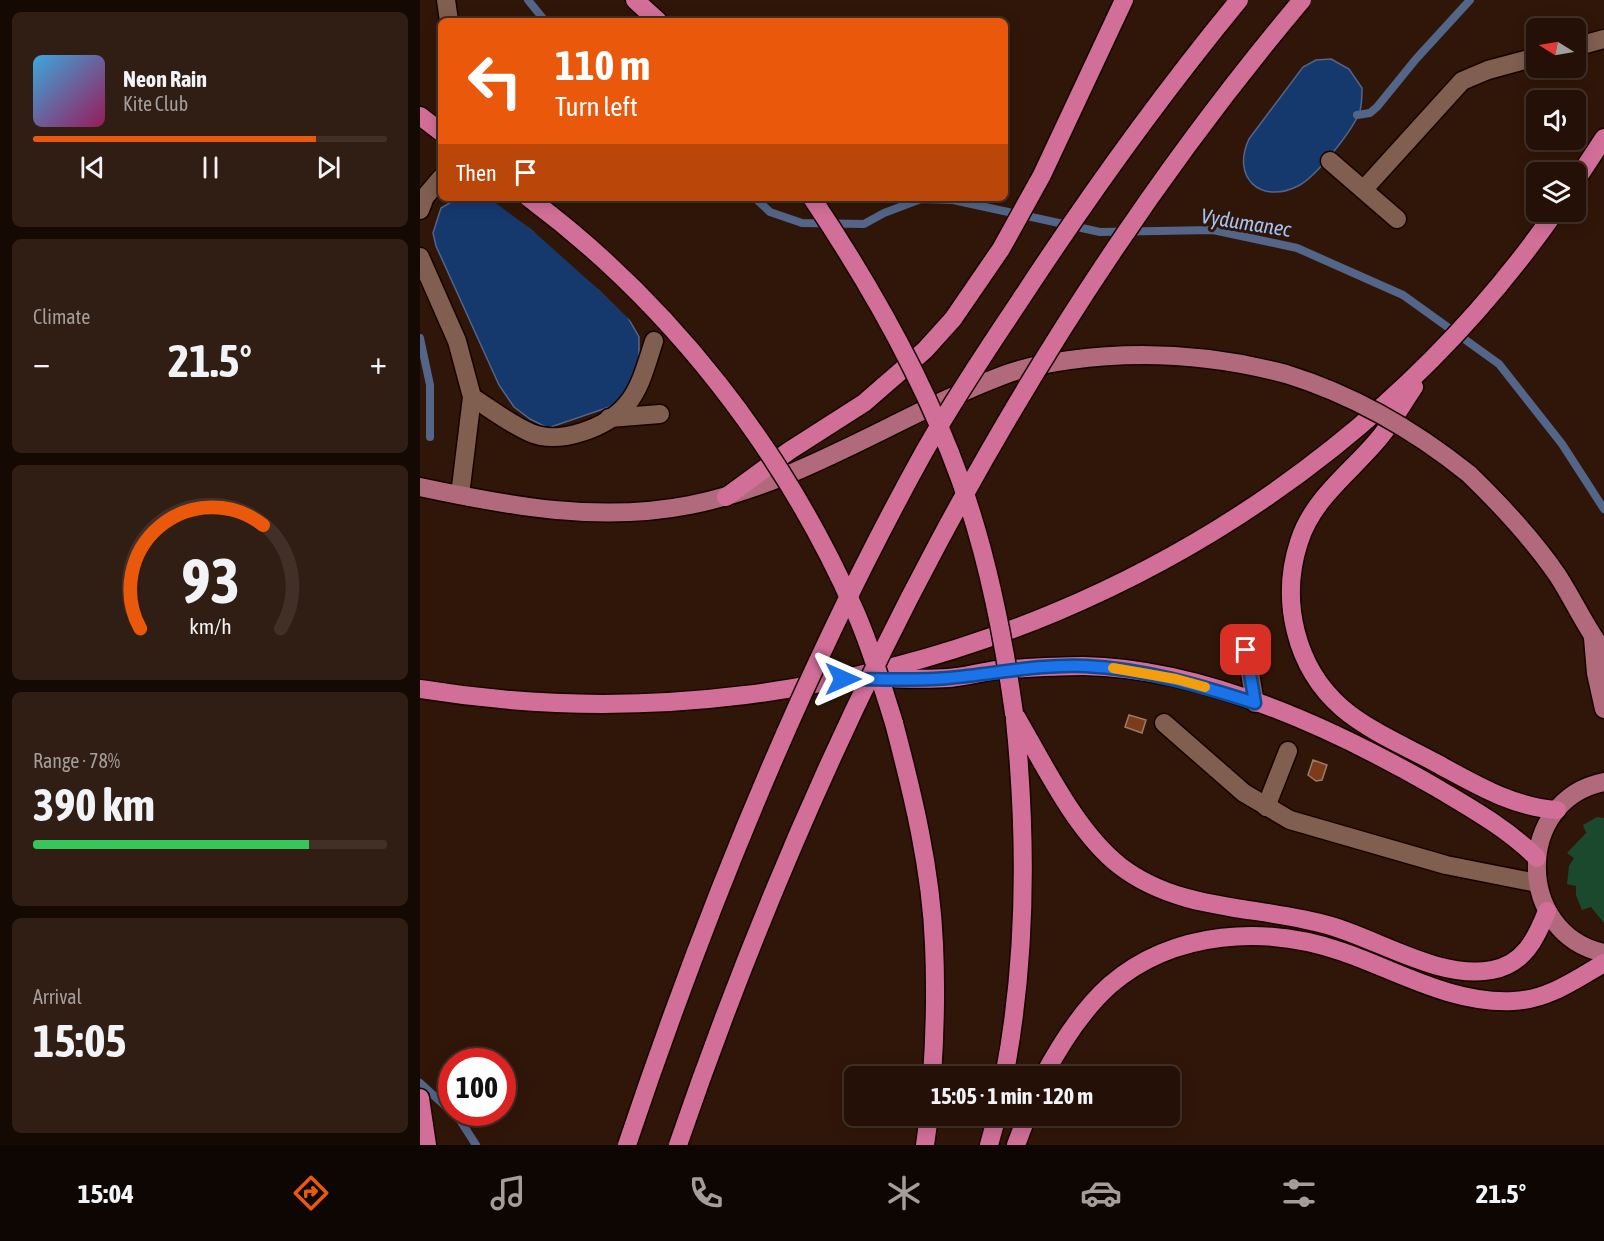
<!DOCTYPE html>
<html lang="en">
<head>
<meta charset="utf-8">
<style>
	:root { --surface:#241006; --page:#301e14; --text:#f1f3f6; --muted:#a39d9b; --line:#413028; --accent:#ea580c }
	body { margin:0; font-family:"Asap Condensed",sans-serif; background:var(--page); color:var(--text); height:100vh; display:flex; flex-direction:column; font-size:22px; white-space:nowrap }
	* { box-sizing:border-box; margin:0 }
	p { font-size:20px; color:var(--muted) }
	.icon { flex:none; width:33px; height:33px; fill:none; stroke:currentColor; stroke-width:2; stroke-linecap:round; stroke-linejoin:round }
	.map { position:relative; flex:1; overflow:hidden }
	.sheet { display:flex; flex-direction:column; gap:12px; padding:12px; background:#140903; width:420px }
	.sheet>* { flex:none }
	.top-card { position:absolute; left:18px; top:18px; width:570px; height:183px; border-radius:9px; box-shadow:0 3px 15px #0003,0 0 0 2px var(--line); background:#ea580c; color:#fff; overflow:hidden }
	.needle { width:39px; rotate:281deg }
	.tools { position:absolute; left:1106px; top:18px; display:grid; gap:12px }
	.tools a { display:grid; place-items:center; width:60px; height:60px; border-radius:9px; background:var(--surface); box-shadow:0 3px 15px #0003,0 0 0 2px var(--line); font-size:30px }
	.speed { position:absolute; left:18px; top:1048px; display:flex; gap:12px; font-size:30px; font-weight:700; text-align:center }
	.speed>* { display:grid; place-content:center; width:78px; height:78px; border-radius:50%; background:var(--surface); box-shadow:0 3px 15px #0003,0 0 0 2px var(--line); line-height:1 }
	.speed .limit { border:9px solid #d22; background:#fff; color:#111 }
	.pin { position:absolute; display:grid; place-items:center; width:51px; height:51px; color:#fff; margin:-26px; border-radius:12px; box-shadow:0 3px 9px #0006 }
	.me { position:absolute; width:66px; margin:-33px; rotate:90deg; stroke-linejoin:round; filter:drop-shadow(0 0 4px #0008) }
	.turn { display:flex; align-items:center; gap:21px; height:126px; padding:0 18px; font-size:27px }
	.turn .icon { width:78px; height:78px; stroke-width:2.5 }
	.turn b { display:block; font-size:42px; line-height:51px }
	.then { display:flex; align-items:center; height:57px; padding:0 18px; background:#0003; gap:12px; font-size:22px }
	.big { font-size:45px; font-weight:700; line-height:1.1 }
	.sheet .card { flex:1; display:flex; flex-direction:column; justify-content:center; gap:9px; min-width:0; padding:0 21px; border-radius:9px; background:var(--page) }
	.sheet .dial { align-items:center; gap:0 }
	.dial svg { height:156px; overflow:visible; fill:none; stroke:var(--line); stroke-width:7; stroke-linecap:round; text-anchor:middle }
	.dial text { fill:var(--text); stroke:none }
	.song { display:flex; align-items:center; gap:18px }
	.cover { width:72px; height:72px; border-radius:9px; background:linear-gradient(135deg,hsl(200 70% 55%),hsl(330 70% 35%)) }
	.played { height:6px; border-radius:3px; background:linear-gradient(90deg,var(--accent) 80%,var(--line) 80%) }
	.keys { display:flex; justify-content:space-around; direction:ltr }
	.heat { display:flex; justify-content:space-between; align-items:center; font-size:33px; direction:ltr }
	.charge { height:9px; border-radius:4px; background:linear-gradient(90deg,#34c759 78%,var(--line) 0) }
	.trip { position:absolute; left:424px; top:1066px; width:336px; height:60px; border-radius:9px; background:var(--surface); box-shadow:0 3px 15px #0003,0 0 0 2px var(--line); font-weight:700; line-height:60px; text-align:center }
	.tab-bar { display:flex; height:96px; justify-content:space-around; align-items:center; background:#0e0602; color:var(--muted) }
	.tab-bar .icon { width:42px; height:42px }
	.tab-bar .active { color:var(--accent) }
	.tab-bar b { font-size:27px; color:var(--text) }
	main { display:flex; flex:1; min-height:0 }
	.map>svg:first-child { display:block }
	.green { fill:#1b492d }
	.water { fill:#15386d; stroke:#536588; stroke-width:1.5 }
	.pier { fill:#301608 }
	.lines { fill:none; stroke-linecap:round; stroke-linejoin:round }
	.stream { stroke:#536588; stroke-width:8 }
	.building { fill:#7d3c19; stroke:#9c7a6a; stroke-width:1.5 }
	.minor-casing { stroke:#170200; stroke-width:21 }
	.major-casing { stroke:#170200; stroke-width:21 }
	.highway-casing { stroke:#170200; stroke-width:21 }
	.minor { stroke:#805f50; stroke-width:18 }
	.major { stroke:#b1697c; stroke-width:18 }
	.highway { stroke:#d26f99; stroke-width:18 }
	.major-bridge-casing { stroke:#170200; stroke-width:21; stroke-linecap:butt }
	.highway-bridge-casing { stroke:#170200; stroke-width:21; stroke-linecap:butt }
	.major-bridge { stroke:#b1697c; stroke-width:18 }
	.highway-bridge { stroke:#d26f99; stroke-width:18 }
	.route-casing { stroke:#114b97; stroke-width:15 }
	.route { stroke:#1a73e8; stroke-width:10 }
	.slow { stroke:#f59e0b; stroke-width:10 }
	.labels { text-anchor:middle; dominant-baseline:central; stroke-width:6; stroke-linejoin:round; paint-order:stroke }
	.water-label { font-size:21px; font-style:italic; fill:#a2c2f4; stroke:#301608 }
</style>
</head>
<body>
<main>
<section class="sheet">
<div class="card">
<div class="song"><i class="cover"></i><div><b>Neon Rain</b><p>Kite Club</p></div></div>
<div class="played"></div>
<div class="keys"><svg class="icon" aria-label="previous" viewBox="0 0 24 24"><path d="M18 5L8 12l10 7zM5 5v14"/></svg><svg class="icon" aria-label="pause" viewBox="0 0 24 24"><path d="M8 5v14M16 5v14"/></svg><svg class="icon" aria-label="next" viewBox="0 0 24 24"><path d="M6 5l10 7-10 7zM19 5v14"/></svg></div>
</div>
<div class="card"><p>Climate</p>
<div class="heat"><a>−</a><b class="big">21.5°</b><a>+</a></div>
</div>
<div class="card dial"><svg viewBox="0 0 100 80">
<path d="M14 69A42 42 0 1 1 86 69"/>
<path d="M14 69A42 42 0 0 1 77 16" stroke="#ea580c"/>
<text x="50" y="56" font-size="32" font-weight="700">93</text>
<text x="50" y="72" font-size="11">km/h</text>
</svg></div>
<div class="card"><p>Range · 78%</p><b class="big">390 km</b><div class="charge"></div></div>
<div class="card"><p>Arrival</p><b class="big">15:05</b></div>
</section>
<div class="map">
<svg width="1184" height="1145" viewBox="0 0 1184 1145">
	<rect width="100%" height="100%" fill="#301608"/>
	<!-- green -->
	<polygon class="green" points="1177,817 1184,818 1184,923 1171,907 1162,910 1156,895 1156,886 1147,884 1149,866 1154,858 1147,853 1166,833 1163,825"/>
	<!-- water -->
	<g class="water">
		<path d="M911,59l18,10 13,19c0,7 0,15 -2,23 -7,19 -44,66 -62,75 -38,19 -67,-9 -49,-47l54,-72 13,-7z"/>
		<polygon points="38,198 72,198 136,248 207,316 219,337 219,361 210,384 195,405 128,428 110,419 94,407 79,385 16,246 13,233 21,208"/>
	</g>
	<!-- pier -->
	<polygon class="pier" points="69,198 79,198 138,246 209,314 217,327 179,290 112,230"/>
	<g class="lines">
		<!-- stream -->
		<g class="stream">
			<polyline points="108,0 125,21"/>
			<polyline points="937,115 950,113 957,107 996,59 1050,0"/>
			<polyline points="335,198 350,212 382,223 444,224 464,213 501,199 533,200 680,232 793,230 877,248 983,295 1079,364 1142,444 1184,509"/>
			<polyline points="0,338 10,385 10,437"/>
			<polyline points="0,1083 32,1112"/>
			<polyline points="32,1113 40,1120 56,1145"/>
		</g>
	</g>
	<!-- building -->
	<g class="building">
		<polygon points="709,715 726,720 722,733 705,727"/>
		<polygon points="893,760 907,765 902,780 896,781 888,775"/>
	</g>
	<g class="lines">
		<!-- minor casing -->
		<g class="minor-casing">
			<g id="minor">
				<polyline points="26,0 29,21"/>
				<polyline points="1155,47 1184,39"/>
				<polyline points="910,161 977,219"/>
				<polyline points="944,189 1042,81 1068,70 1116,57"/>
				<polyline points="0,210 5,197 21,178"/>
				<polyline points="0,257 37,341 52,397 40,495"/>
				<path d="M52,397c19,12 38,27 59,36 29,12 76,-5 96,-29 14,-16 20,-42 27,-63"/>
				<polyline points="189,418 240,414"/>
				<polyline points="826,649 835,703"/>
				<polyline points="744,723 824,793 870,820 1026,865 1117,883"/>
				<polyline points="846,807 868,751"/>
			</g>
		</g>
		<!-- major casing -->
		<g class="major-casing">
			<g id="major">
				<path d="M1049,474c33,32 63,64 89,102 16,25 28,52 46,76"/>
				<path d="M0,487c89,19 179,36 270,18 112,-22 208,-90 314,-130 20,-8 44,-12 66,-15 73,-10 144,-5 216,14"/>
				<polyline points="1173,638 1176,673 1184,709"/>
				<path d="M1184,782c-90,18 -89,152 0,171"/>
			</g>
		</g>
		<!-- highway casing -->
		<g class="highway-casing">
			<g id="highway">
				<polyline points="215,0 238,21"/>
				<polyline points="0,116 21,132"/>
				<polyline points="1155,182 1184,138"/>
				<path d="M994,387c-11,16 -21,34 -33,49 -28,35 -68,61 -82,106 -19,58 -4,125 43,166 27,23 63,38 94,55 39,21 76,44 121,47"/>
				<polyline points="306,497 369,451 444,403 505,350 533,319 581,249 622,175 704,0"/>
				<path d="M455,678c24,0 49,2 73,0 16,-1 33,-6 49,-8 28,-2 58,-4 86,-4 120,2 252,63 354,122 35,21 71,41 100,70"/>
				<path d="M0,689c434,71 883,-117 1135,-477"/>
				<path d="M594,713c29,49 61,118 106,153 61,47 140,39 211,60 48,14 110,54 161,44 32,-6 44,-31 55,-59"/>
				<path d="M474,723c19,72 37,146 40,221 2,44 1,89 -2,133"/>
				<path d="M584,1077c23,-118 23,-238 11,-357"/>
				<path d="M623,1077c17,-32 39,-67 67,-92 64,-55 156,-60 233,-33 55,19 109,52 170,49 34,-1 62,-21 91,-38"/>
				<polyline points="0,1098 7,1145"/>
				<polyline points="505,1145 509,1116"/>
				<polyline points="569,1145 577,1116"/>
				<polyline points="596,1145 607,1116"/>
			</g>
		</g>
		<!-- minor -->
		<use href="#minor" class="minor"/>
		<!-- major -->
		<use href="#major" class="major"/>
		<!-- highway -->
		<use href="#highway" class="highway"/>
		<!-- major-bridge casing -->
		<g class="major-bridge-casing">
			<path id="major-bridge" d="M866,374c68,21 127,55 183,100"/>
		</g>
		<!-- highway-bridge casing -->
		<g class="highway-bridge-casing">
			<g id="highway-bridge">
				<path d="M109,198c142,106 255,252 326,413 16,36 27,74 39,112"/>
				<path d="M392,198c59,88 112,181 148,281 27,75 43,155 54,234"/>
				<path d="M207,1145c80,-238 175,-473 297,-693 29,-51 62,-101 95,-150 68,-104 141,-206 220,-302"/>
				<path d="M258,1145c141,-410 344,-812 624,-1145"/>
			</g>
		</g>
		<!-- major-bridge -->
		<use href="#major-bridge" class="major-bridge"/>
		<!-- highway-bridge -->
		<use href="#highway-bridge" class="highway-bridge"/>
	</g>
	<g class="lines">
		<!-- route casing -->
		<g class="route-casing">
			<path id="route" d="M423,679c35,0 71,2 105,-1 46,-4 91,-14 137,-12 59,3 114,19 170,37l-9,-53"/>
		</g>
		<!-- route -->
		<use href="#route" class="route"/>
		<!-- slow -->
		<polyline class="slow" points="693,668 756,679 785,687"/>
	</g>
	<g class="labels">
		<!-- water labels -->
		<g class="water-label">
			<text transform="translate(826 222) rotate(9)">Vydumanec</text>
		</g>
	</g>
</svg>
<div class="tools">
<a><svg class="needle" viewBox="-14 -14 28 28"><path d="M0-13l5 13h-10z" fill="#e53935"/><path d="M0 13l5-13h-10z" fill="#a39d9b"/></svg></a>
<a><svg class="icon" aria-label="sound" viewBox="0 0 24 24"><path d="M4 9h4l5-4v14l-5-4H4zM17 9q2 3 0 6"/></svg></a>
<a><svg class="icon" aria-label="layers" viewBox="0 0 24 24"><path d="M12 4l9 5-9 5-9-5zM3 14l9 5 9-5"/></svg></a>
</div>
<div class="speed"><div class="limit">100</div></div>
<div class="pin" style="left:826px;top:650px;background:#d93025"><svg class="icon" aria-label="arrive" viewBox="0 0 24 24"><path d="M6 21V4h12l-3 4 3 4H6"/></svg></div>
<svg class="me" style="left:423px;top:679px" viewBox="-20 -20 40 40"><path d="M0-17L14 15 0 8-14 15z" fill="#1a73e8" stroke="#fff" stroke-width="4"/></svg>
<div class="trip">15:05 · 1 min · 120 m</div>
<div class="top-card">
<div class="turn"><svg class="icon" aria-label="left" viewBox="0 0 24 24"><path d="M17 20v-9H6M10 6l-5 5 5 5"/></svg><div><b>110 m</b>Turn left</div></div>
<div class="then">Then<svg class="icon" aria-label="arrive" viewBox="0 0 24 24"><path d="M6 21V4h12l-3 4 3 4H6"/></svg></div>
</div>
</div>
</main>
<nav class="tab-bar">
<b>15:04</b>
<svg class="icon active" aria-label="directions" viewBox="0 0 24 24"><path d="M12 3l9 9-9 9-9-9zM9 14v-3h6M13 9l2 2-2 2"/></svg>
<svg class="icon" aria-label="music" viewBox="0 0 24 24"><path d="M9 18V5l10-2v13"/><circle cx="6" cy="18" r="3"/><circle cx="16" cy="16" r="3"/></svg>
<svg class="icon" aria-label="phone" viewBox="0 0 24 24"><path d="M5 4h4l2 5-3 2q2 4 5 5l2-3 5 2v4C11 20 4 13 5 4z"/></svg>
<svg class="icon" aria-label="climate" viewBox="0 0 24 24"><path d="M12 3v18M4 7l16 10M4 17L20 7"/></svg>
<svg class="icon" aria-label="car" viewBox="0 0 24 24"><path d="M5 17H2v-5l4-1 3-4h7l3 4 3 1v5h-3M9 17h6M6 11h13"/><circle cx="7" cy="17" r="2"/><circle cx="17" cy="17" r="2"/></svg>
<svg class="icon" aria-label="filters" viewBox="0 0 24 24"><path d="M4 7h16M4 17h16"/><circle cx="9" cy="7" r="2"/><circle cx="15" cy="17" r="2"/></svg>
<b>21.5°</b>
</nav>
</body>
</html>
